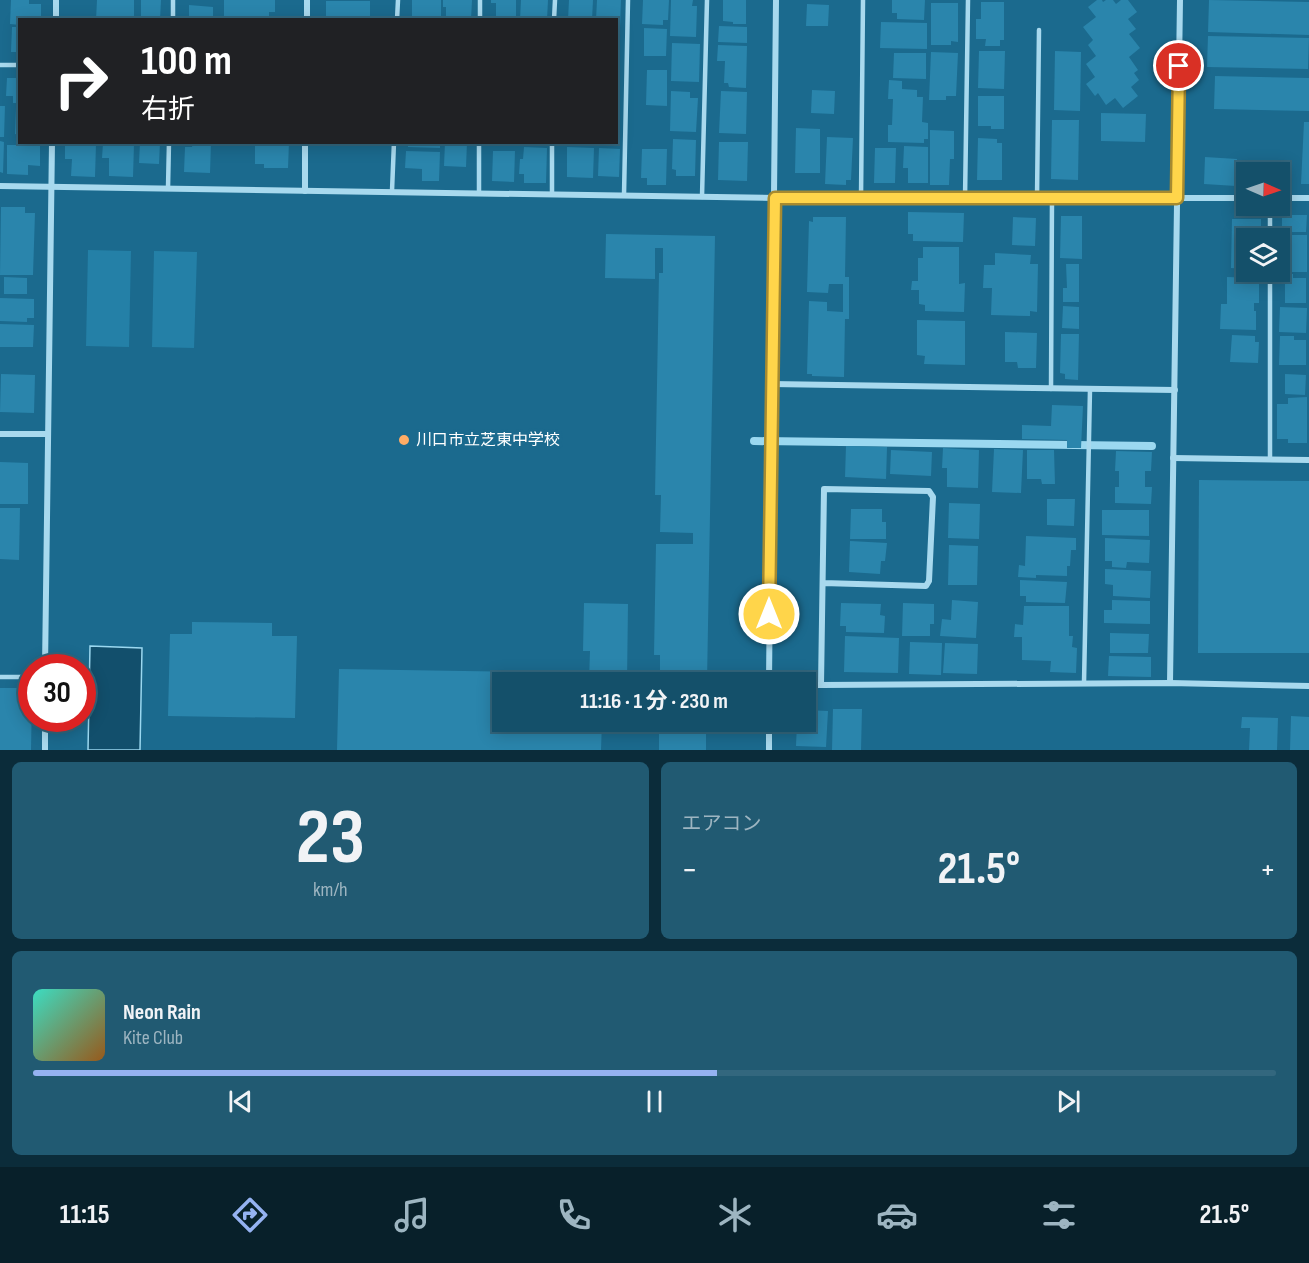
<!DOCTYPE html>
<html lang="ja">
<head>
<meta charset="utf-8">
<style>
	:root { --surface:#14506a; --page:#215a72; --text:#f1f3f6; --muted:#9db5c1; --line:#33677e; --accent:#95b2f1 }
	body { margin:0; font-family:"Sofia Sans Condensed","Noto Sans JP",sans-serif; background:var(--page); color:var(--text); height:100vh; display:flex; flex-direction:column; font-size:22px; white-space:nowrap }
	* { box-sizing:border-box; margin:0 }
	p { font-size:20px; color:var(--muted) }
	.icon { flex:none; width:33px; height:33px; fill:none; stroke:currentColor; stroke-width:2; stroke-linecap:round; stroke-linejoin:round }
	.map { position:relative; height:750px; overflow:hidden }
	.details { display:flex; flex-direction:column; gap:12px; padding:12px; background:#0b2c3a; flex:1 }
	.details>* { flex:none }
	.top-card { position:absolute; left:18px; top:18px; width:600px; height:126px; border-radius:0px; box-shadow:0 3px 15px #0003,0 0 0 2px var(--line); background:#202124; color:#fff; overflow:hidden }
	.needle { width:39px; rotate:92deg }
	.tools { position:absolute; left:1236px; top:162px; display:grid; gap:12px }
	.tools a { display:grid; place-items:center; width:54px; height:54px; border-radius:0px; background:var(--surface); box-shadow:0 3px 15px #0003,0 0 0 2px var(--line); font-size:30px }
	.speed { position:absolute; left:18px; top:654px; display:flex; gap:12px; font-size:30px; font-weight:700; text-align:center }
	.speed>* { display:grid; place-content:center; width:78px; height:78px; border-radius:50%; background:var(--surface); box-shadow:0 3px 15px #0003,0 0 0 2px var(--line); line-height:1 }
	.speed .limit { border:9px solid #d22; background:#fff; color:#111 }
	.pin { position:absolute; display:grid; place-items:center; width:51px; height:51px; color:#fff; margin:-26px; border:3px solid #fff; border-radius:50%; box-shadow:0 2px 6px #0007 }
	.me { position:absolute; width:66px; margin:-33px; rotate:0deg; stroke-linejoin:round; filter:drop-shadow(0 0 4px #0008) }
	.turn { display:flex; align-items:center; gap:21px; height:126px; padding:0 24px; font-size:27px }
	.turn .icon { width:78px; height:78px; stroke-width:2.5 }
	.turn b { display:block; font-size:42px; line-height:51px }
	.big { font-size:45px; font-weight:700; line-height:1.1 }
	.details .widget { flex:1; display:flex; flex-direction:column; justify-content:center; gap:9px; min-width:0; padding:0 21px; border-radius:9px; background:var(--page) }
	.details .dial { align-items:center; gap:0 }
	.dial b { font-size:78px; line-height:1 }
	.song { display:flex; align-items:center; gap:18px }
	.cover { width:72px; height:72px; border-radius:9px; background:linear-gradient(135deg,hsl(170 70% 55%),hsl(30 70% 35%)) }
	.played { height:6px; border-radius:3px; background:linear-gradient(90deg,var(--accent) 55%,var(--line) 55%) }
	.keys { display:flex; justify-content:space-around; direction:ltr }
	.heat { display:flex; justify-content:space-between; align-items:center; font-size:33px; direction:ltr }
	.details .tiles { flex:1; display:grid; gap:12px; grid-template-columns:1fr 1fr }
	.widget:last-child { grid-column:span 2 }
	.trip { position:absolute; left:492px; top:672px; width:324px; height:60px; border-radius:0px; background:var(--surface); box-shadow:0 3px 15px #0003,0 0 0 2px var(--line); font-weight:700; line-height:60px; text-align:center }
	.dock { display:flex; height:96px; justify-content:space-around; align-items:center; background:#08202a; color:var(--muted) }
	.dock .icon { width:42px; height:42px }
	.dock .current { color:var(--accent) }
	.dock b { font-size:27px; color:var(--text) }
	.map>svg:first-child { display:block }
	.green { fill:#2480a7 }
	.water { fill:#124f6c; stroke:#9bd8f0; stroke-width:1.5 }
	.lines { fill:none; stroke-linecap:round; stroke-linejoin:round }
	.stream { stroke:#9bd8f0; stroke-width:8 }
	.building { fill:#2a85ac }
	.service { stroke:#a8d9ee; stroke-width:4.5 }
	.minor { stroke:#a8d9ee; stroke-width:6 }
	.route-casing { stroke:#a68a30; stroke-width:15 }
	.route { stroke:#ffd54a; stroke-width:10 }
	.poi-dot { fill:#ffac65; stroke:#1b6a8e; stroke-width:2 }
	.labels { text-anchor:middle; dominant-baseline:central; stroke-width:6; stroke-linejoin:round; paint-order:stroke }
	.poi-label { font-size:16px; fill:#fff; stroke:#1b6a8e; text-anchor:start }
</style>
</head>
<body>
<div class="map">
<svg width="1309" height="750" viewBox="0 0 1309 750">
	<rect width="100%" height="100%" fill="#1b6a8e"/>
	<!-- green -->
	<g class="green">
		<polygon points="88,250 131,251 129,347 86,346"/>
		<polygon points="154,251 197,252 194,348 152,347"/>
	</g>
	<!-- water -->
	<polygon class="water" points="90,646 142,648 140,750 88,750"/>
	<g class="lines">
		<!-- stream -->
		<polyline class="stream" points="754,441 1152,446"/>
	</g>
	<!-- building -->
	<g class="building">
		<polygon points="11,0 29,0 29,4 41,4 41,20 20,20 20,25 10,24"/>
		<polygon points="97,0 134,0 134,20 96,20"/>
		<polygon points="141,0 161,0 160,20 141,20"/>
		<polygon points="224,0 275,0 275,12 269,12 269,20 224,20"/>
		<rect x="412" y="0" width="29" height="20"/>
		<polygon points="443,0 472,0 471,20 446,20 446,7 443,7"/>
		<polygon points="491,0 516,0 516,20 496,20 496,3 491,3"/>
		<polygon points="521,0 548,0 547,20 520,20"/>
		<polygon points="569,0 593,0 592,20 568,20"/>
		<polygon points="597,0 621,0 620,28 616,27 616,20 596,20"/>
		<polygon points="643,0 669,0 668,20 663,20 663,25 642,24"/>
		<polygon points="671,0 693,0 692,6 697,6 696,37 670,36"/>
		<polygon points="723,0 746,0 746,24 733,24 733,22 723,21"/>
		<polygon points="892,0 925,0 924,20 897,19 897,13 892,13"/>
		<polygon points="1097,0 1102,0 1103,2 1106,0 1113,0 1116,4 1121,0 1128,0 1137,12 1128,19 1136,29 1129,34 1140,48 1129,57 1138,70 1134,73 1139,80 1131,87 1138,96 1123,108 1115,98 1106,105 1098,93 1095,96 1086,84 1095,77 1086,64 1096,56 1088,45 1093,40 1083,27 1096,17 1088,7"/>
		<polygon points="1209,0 1309,2 1309,35 1208,32"/>
		<rect x="326" y="1" width="44" height="19"/>
		<polygon points="981,2 1004,2 1004,40 1000,40 1000,46 985,46 986,39 976,39 976,19 981,19"/>
		<polygon points="931,3 958,3 958,42 951,41 951,45 931,45"/>
		<polygon points="807,4 829,5 828,26 806,26"/>
		<polygon points="189,5 213,7 213,20 189,20"/>
		<polygon points="881,22 927,23 927,49 880,48"/>
		<polygon points="719,26 747,27 747,43 718,42"/>
		<polygon points="12,27 20,27 20,52 11,52"/>
		<polygon points="644,28 667,29 666,56 644,56"/>
		<polygon points="1208,36 1309,38 1308,69 1207,67"/>
		<polygon points="672,43 700,44 699,82 671,81"/>
		<polygon points="718,45 747,46 746,88 729,87 728,83 724,83 725,61 717,61"/>
		<polygon points="979,51 1005,51 1004,89 978,88"/>
		<polygon points="1055,51 1081,52 1080,111 1054,110"/>
		<polygon points="931,52 958,53 956,96 946,96 946,100 929,100"/>
		<polygon points="894,53 926,53 926,79 893,78"/>
		<polygon points="647,70 667,70 667,106 646,105"/>
		<polygon points="1215,76 1309,78 1309,111 1214,109"/>
		<polygon points="7,78 20,78 20,103 13,103 13,96 6,96"/>
		<polygon points="889,80 902,81 902,89 917,90 917,97 923,97 922,122 928,123 928,139 924,139 924,143 888,142 888,125 892,125 893,99 888,99"/>
		<polygon points="812,90 835,91 834,114 811,113"/>
		<polygon points="671,91 690,92 690,98 698,98 696,132 670,131"/>
		<polygon points="721,91 747,92 746,134 719,133"/>
		<polygon points="978,96 1004,96 1004,129 991,129 991,126 978,126"/>
		<polygon points="0,106 5,106 4,137 0,137"/>
		<polygon points="16,107 20,107 20,135 15,134"/>
		<polygon points="1101,113 1146,114 1145,142 1101,141"/>
		<polygon points="1052,120 1079,120 1078,180 1051,179"/>
		<polygon points="1304,122 1309,122 1309,184 1301,184"/>
		<polygon points="796,128 820,129 820,173 795,173"/>
		<polygon points="930,130 954,131 954,159 950,159 949,185 930,185"/>
		<polygon points="827,137 853,138 851,180 846,180 846,185 825,184"/>
		<polygon points="978,138 997,139 997,143 1002,143 1002,180 977,180"/>
		<polygon points="673,139 696,140 695,176 676,176 676,170 672,169"/>
		<polygon points="0,141 4,142 3,173 0,172"/>
		<polygon points="140,142 160,142 159,164 139,163"/>
		<polygon points="193,142 211,142 210,173 184,172 185,147 192,147"/>
		<polygon points="255,142 289,142 288,168 264,168 264,164 255,164"/>
		<polygon points="408,142 440,142 440,148 408,147"/>
		<polygon points="445,142 467,142 466,167 444,166"/>
		<polygon points="719,142 748,142 747,181 718,180"/>
		<polygon points="65,143 96,144 95,177 71,176 72,159 65,159"/>
		<polygon points="103,143 134,144 133,177 109,176 109,158 102,158"/>
		<polygon points="7,145 40,145 40,166 28,165 28,175 7,174"/>
		<polygon points="904,146 928,147 928,183 908,183 908,168 903,168"/>
		<polygon points="524,147 547,148 546,183 524,183 524,174 519,174 520,159 523,159"/>
		<polygon points="567,147 594,148 593,178 567,177"/>
		<polygon points="599,148 620,149 619,177 598,176"/>
		<polygon points="875,148 896,148 895,183 874,183"/>
		<polygon points="642,149 667,149 666,185 647,185 647,178 641,178"/>
		<polygon points="406,151 440,152 439,181 422,181 422,169 405,168"/>
		<polygon points="493,151 515,151 514,182 492,181"/>
		<polygon points="1205,157 1237,159 1236,186 1204,184"/>
		<polygon points="1,207 25,207 25,213 35,213 33,275 0,275"/>
		<polygon points="908,212 964,213 963,242 913,241 913,234 908,234"/>
		<polygon points="1282,215 1307,215 1306,232 1282,232"/>
		<polygon points="1061,216 1082,216 1082,259 1060,258"/>
		<polygon points="813,217 846,217 845,277 849,277 849,319 845,319 844,377 812,376 812,374 807,374 809,301 827,302 827,311 843,312 843,284 829,284 828,293 807,292 809,221 813,222"/>
		<polygon points="1013,217 1036,218 1035,246 1012,245"/>
		<polygon points="1232,219 1261,219 1261,238 1246,238 1246,269 1231,268"/>
		<polygon points="606,234 715,236 707,682 660,682 660,655 654,655 656,544 693,544 693,533 660,532 661,495 655,495 659,273 663,273 663,248 655,248 655,279 605,278"/>
		<polygon points="1282,235 1307,235 1307,272 1281,272"/>
		<polygon points="923,247 959,247 959,284 965,283 964,312 925,311 925,305 919,304 919,290 911,290 912,281 918,281 918,258 923,258"/>
		<polygon points="995,253 1031,255 1030,264 1038,264 1037,312 1030,311 1030,316 991,315 992,288 983,288 984,265 995,265"/>
		<polygon points="1066,264 1079,264 1079,302 1063,302 1063,288 1067,288"/>
		<polygon points="1285,274 1293,274 1293,278 1306,278 1306,303 1285,303"/>
		<polygon points="4,277 27,278 27,294 4,294"/>
		<polygon points="1227,277 1259,278 1259,303 1254,303 1254,311 1256,311 1256,330 1220,329 1221,304 1227,304"/>
		<polygon points="0,298 34,299 34,318 27,318 27,322 0,321"/>
		<polygon points="1063,306 1079,307 1079,329 1062,328"/>
		<polygon points="1280,307 1307,308 1306,333 1279,332"/>
		<polygon points="917,320 965,321 965,365 924,364 925,356 917,355"/>
		<polygon points="0,324 34,325 33,347 0,347"/>
		<polygon points="1005,332 1037,333 1036,368 1018,368 1017,362 1005,362"/>
		<polygon points="1061,334 1079,334 1078,380 1065,379 1065,374 1060,373"/>
		<polygon points="1232,335 1255,336 1255,342 1259,342 1258,363 1230,362"/>
		<polygon points="1280,336 1294,336 1294,340 1306,340 1306,365 1279,365"/>
		<polygon points="1,374 35,375 34,413 0,412"/>
		<polygon points="1285,374 1306,375 1305,395 1285,394"/>
		<polygon points="1307,397 1307,443 1288,443 1288,439 1277,439 1277,404 1288,404 1288,398"/>
		<polygon points="1052,405 1083,406 1081,448 1067,448 1067,440 1022,439 1022,425 1051,426"/>
		<polygon points="846,446 887,447 886,479 845,477"/>
		<polygon points="943,448 979,450 978,488 947,487 947,468 942,468"/>
		<polygon points="994,449 1023,450 1021,493 992,492"/>
		<polygon points="891,450 932,452 931,476 890,474"/>
		<polygon points="1027,450 1054,450 1055,484 1042,484 1041,479 1027,479"/>
		<polygon points="1116,451 1152,452 1151,471 1145,471 1145,487 1152,487 1151,504 1115,503 1115,487 1119,487 1119,471 1115,471"/>
		<polygon points="0,462 28,463 28,504 0,504"/>
		<polygon points="1199,480 1309,481 1309,653 1198,653"/>
		<polygon points="1047,499 1075,499 1074,526 1047,525"/>
		<polygon points="949,503 980,504 979,539 948,538"/>
		<polygon points="0,508 20,508 19,560 0,559"/>
		<polygon points="851,509 882,509 882,522 886,522 886,539 850,539"/>
		<polygon points="1102,510 1149,510 1149,536 1102,535"/>
		<polygon points="1026,536 1076,538 1076,550 1071,550 1070,566 1067,566 1067,576 1036,575 1036,578 1018,577 1019,565 1025,566"/>
		<polygon points="1105,538 1150,540 1149,563 1127,562 1126,568 1112,567 1112,561 1105,561"/>
		<polygon points="850,541 887,543 885,561 881,561 880,574 849,572"/>
		<polygon points="949,545 978,546 977,585 948,585"/>
		<polygon points="1105,569 1151,571 1150,598 1113,596 1113,585 1105,584"/>
		<polygon points="1020,580 1067,582 1065,603 1026,602 1026,596 1020,596"/>
		<polygon points="952,600 978,602 976,638 940,636 942,619 951,620"/>
		<polygon points="1112,600 1150,601 1150,624 1104,623 1104,610 1112,610"/>
		<polygon points="584,603 628,604 627,682 589,682 590,651 583,651"/>
		<polygon points="841,603 881,604 880,615 885,616 884,633 846,632 846,626 840,626"/>
		<polygon points="903,603 934,604 934,624 930,624 930,636 902,636"/>
		<polygon points="1024,606 1069,606 1069,636 1073,636 1072,647 1077,648 1076,673 1050,672 1051,661 1022,660 1022,637 1014,637 1015,624 1023,625"/>
		<polygon points="192,622 272,623 272,636 297,636 295,718 168,716 170,634 192,634"/>
		<polygon points="1110,633 1149,634 1148,653 1110,653"/>
		<polygon points="845,636 899,638 898,673 844,672"/>
		<polygon points="910,642 942,643 941,675 909,674"/>
		<polygon points="945,643 978,644 977,674 943,673"/>
		<polygon points="1109,656 1151,657 1151,677 1108,676"/>
		<polygon points="339,669 585,673 585,682 502,682 502,722 602,722 601,750 337,750"/>
		<polygon points="0,688 25,688 32,696 31,750 0,750"/>
		<polygon points="833,709 862,709 861,750 832,750"/>
		<polygon points="806,710 828,711 826,747 796,746 797,722 806,722"/>
		<polygon points="1291,716 1309,717 1309,750 1290,750"/>
		<polygon points="1242,717 1278,718 1277,750 1249,750 1250,728 1241,728"/>
		<rect x="659" y="722" width="47" height="28"/>
	</g>
	<g class="lines">
		<!-- service -->
		<g class="service">
			<polyline points="173,20 173,0"/>
			<polyline points="397,20 398,0"/>
			<polyline points="480,20 480,0"/>
			<polyline points="554,20 555,0"/>
			<polyline points="0,65 20,65"/>
			<polyline points="168,188 169,142"/>
			<polyline points="392,191 394,142"/>
			<polyline points="479,193 479,142"/>
			<polyline points="552,194 552,142"/>
			<polyline points="624,195 628,0"/>
			<polyline points="702,197 707,0"/>
			<polyline points="861,198 863,0"/>
			<polyline points="1037,198 1039,30"/>
			<polyline points="965,199 968,0"/>
			<polyline points="1270,206 1270,238"/>
			<polyline points="1270,272 1270,459"/>
			<polyline points="1051,389 1052,198"/>
			<polyline points="0,677 32,677"/>
			<polyline points="1084,683 1090,389"/>
		</g>
		<!-- minor -->
		<g class="minor">
			<polyline points="56,20 56,0"/>
			<polyline points="307,20 307,0"/>
			<polyline points="0,186 775,198 1246,198"/>
			<polyline points="305,191 305,142"/>
			<polyline points="1280,198 1309,198"/>
			<polyline points="771,384 1175,390"/>
			<polyline points="0,434 47,434"/>
			<polyline points="1173,458 1309,460"/>
			<polyline points="823,583 926,586 929,581 933,497 929,491 824,489 821,685 1170,683 1309,686"/>
			<polyline points="45,668 52,142"/>
			<polyline points="769,682 776,0"/>
			<polyline points="1170,683 1180,0"/>
			<polyline points="806,685 821,685"/>
			<polyline points="45,718 45,750"/>
			<polyline points="769,750 769,722"/>
		</g>
	</g>
	<g class="lines">
		<!-- route casing -->
		<g class="route-casing">
			<polyline id="route" points="769,614 775,198 1177,198 1179,66"/>
		</g>
		<!-- route -->
		<use href="#route" class="route"/>
	</g>
	<!-- markers -->
	<circle class="poi-dot" cx="404" cy="440" r="6"/>
	<g class="labels">
		<!-- poi labels -->
		<g class="poi-label">
			<text x="416" y="440">川口市立芝東中学校</text>
		</g>
	</g>
</svg>
<div class="tools">
<a><svg class="needle" viewBox="-14 -14 28 28"><path d="M0-13l5 13h-10z" fill="#e53935"/><path d="M0 13l5-13h-10z" fill="#9db5c1"/></svg></a>
<a><svg class="icon" aria-label="layers" viewBox="0 0 24 24"><path d="M12 4l9 5-9 5-9-5zM3 14l9 5 9-5"/></svg></a>
</div>
<div class="speed"><div class="limit">30</div></div>
<div class="pin" style="left:1179px;top:66px;background:#d93025"><svg class="icon" aria-label="arrive" viewBox="0 0 24 24"><path d="M6 21V4h12l-3 4 3 4H6"/></svg></div>
<svg class="me" style="left:769px;top:614px" viewBox="-20 -20 40 40"><circle r="17" fill="#ffd54a" stroke="#fff" stroke-width="3"/><path d="M0-11L8 9 0 5-8 9z" fill="#fff"/></svg>
<div class="trip">11:16 · 1 分 · 230 m</div>
<div class="top-card">
<div class="turn"><svg class="icon" aria-label="right" viewBox="0 0 24 24"><path d="M7 20v-9h11M14 6l5 5-5 5"/></svg><div><b>100 m</b>右折</div></div>
</div>
</div>
<section class="details">
<div class="tiles">
<div class="widget dial"><b>23</b><p>km/h</p></div>
<div class="widget"><p>エアコン</p>
<div class="heat"><a>−</a><b class="big">21.5°</b><a>+</a></div>
</div>
<div class="widget">
<div class="song"><i class="cover"></i><div><b>Neon Rain</b><p>Kite Club</p></div></div>
<div class="played"></div>
<div class="keys"><svg class="icon" aria-label="previous" viewBox="0 0 24 24"><path d="M18 5L8 12l10 7zM5 5v14"/></svg><svg class="icon" aria-label="pause" viewBox="0 0 24 24"><path d="M8 5v14M16 5v14"/></svg><svg class="icon" aria-label="next" viewBox="0 0 24 24"><path d="M6 5l10 7-10 7zM19 5v14"/></svg></div>
</div>
</div>
</section>
<nav class="dock">
<b>11:15</b>
<svg class="icon current" aria-label="directions" viewBox="0 0 24 24"><path d="M12 3l9 9-9 9-9-9zM9 14v-3h6M13 9l2 2-2 2"/></svg>
<svg class="icon" aria-label="music" viewBox="0 0 24 24"><path d="M9 18V5l10-2v13"/><circle cx="6" cy="18" r="3"/><circle cx="16" cy="16" r="3"/></svg>
<svg class="icon" aria-label="phone" viewBox="0 0 24 24"><path d="M5 4h4l2 5-3 2q2 4 5 5l2-3 5 2v4C11 20 4 13 5 4z"/></svg>
<svg class="icon" aria-label="climate" viewBox="0 0 24 24"><path d="M12 3v18M4 7l16 10M4 17L20 7"/></svg>
<svg class="icon" aria-label="car" viewBox="0 0 24 24"><path d="M5 17H2v-5l4-1 3-4h7l3 4 3 1v5h-3M9 17h6M6 11h13"/><circle cx="7" cy="17" r="2"/><circle cx="17" cy="17" r="2"/></svg>
<svg class="icon" aria-label="filters" viewBox="0 0 24 24"><path d="M4 7h16M4 17h16"/><circle cx="9" cy="7" r="2"/><circle cx="15" cy="17" r="2"/></svg>
<b>21.5°</b>
</nav>
</body>
</html>
